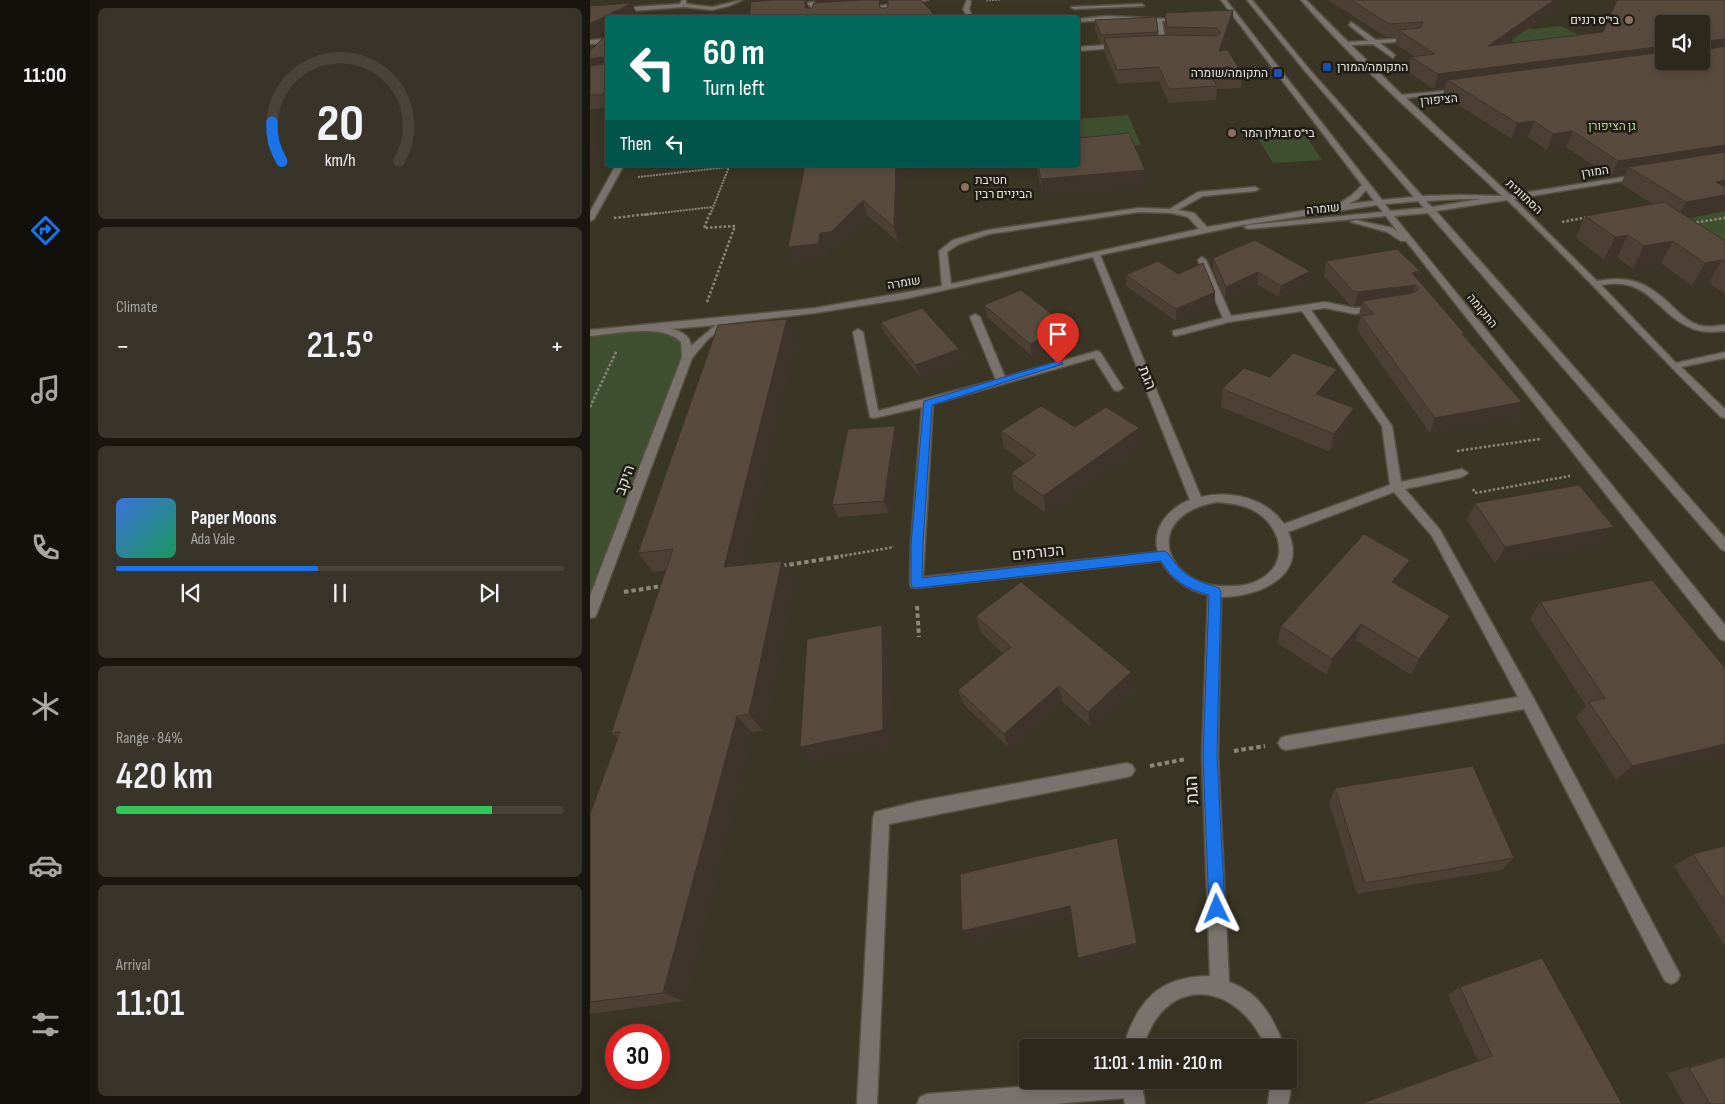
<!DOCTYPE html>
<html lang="en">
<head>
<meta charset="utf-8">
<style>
	:root { --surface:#2c281c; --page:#383429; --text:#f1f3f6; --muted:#a6a6a3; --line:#48443b; --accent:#1a73e8 }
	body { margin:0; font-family:"Sofia Sans Condensed",Heebo,sans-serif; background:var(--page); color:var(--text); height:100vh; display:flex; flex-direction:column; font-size:19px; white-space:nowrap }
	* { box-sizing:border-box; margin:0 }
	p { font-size:16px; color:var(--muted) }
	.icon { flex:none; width:28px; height:28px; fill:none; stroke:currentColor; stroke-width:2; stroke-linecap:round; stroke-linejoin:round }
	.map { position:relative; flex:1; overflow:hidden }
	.side { display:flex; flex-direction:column; gap:8px; padding:8px; background:#18160f; width:500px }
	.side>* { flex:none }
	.banner { position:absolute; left:15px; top:15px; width:475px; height:152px; border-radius:5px; box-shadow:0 2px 12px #0003,0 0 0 1px var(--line); background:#00695c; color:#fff; overflow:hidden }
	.tools { position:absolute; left:1065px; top:15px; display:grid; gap:10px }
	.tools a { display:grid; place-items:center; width:55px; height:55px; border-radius:5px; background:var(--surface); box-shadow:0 2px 12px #0003,0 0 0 1px var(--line); font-size:25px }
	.speed { position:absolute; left:15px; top:1024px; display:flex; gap:10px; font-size:25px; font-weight:700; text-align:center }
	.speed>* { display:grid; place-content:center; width:65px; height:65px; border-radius:50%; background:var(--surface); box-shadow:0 2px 12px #0003,0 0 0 1px var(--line); line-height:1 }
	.speed .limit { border:8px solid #d22; background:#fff; color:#111 }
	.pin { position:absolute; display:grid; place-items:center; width:42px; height:42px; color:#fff; margin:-51px -21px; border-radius:50% 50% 50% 0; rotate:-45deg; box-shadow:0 0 5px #0007 }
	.pin .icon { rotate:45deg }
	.me { position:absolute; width:55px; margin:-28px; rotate:358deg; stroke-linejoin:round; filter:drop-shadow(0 0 4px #0008) }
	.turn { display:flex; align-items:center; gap:18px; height:105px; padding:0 15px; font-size:22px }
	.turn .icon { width:65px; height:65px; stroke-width:2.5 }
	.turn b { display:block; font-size:35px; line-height:42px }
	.then { display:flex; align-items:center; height:48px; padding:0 15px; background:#0003; gap:10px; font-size:19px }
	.big { font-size:38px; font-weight:600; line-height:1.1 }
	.side .widget { flex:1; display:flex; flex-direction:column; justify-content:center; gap:8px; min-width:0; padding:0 18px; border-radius:8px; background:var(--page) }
	.side .dial { align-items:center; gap:0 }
	.dial svg { height:130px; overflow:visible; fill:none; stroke:var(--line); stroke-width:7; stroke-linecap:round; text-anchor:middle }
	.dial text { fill:var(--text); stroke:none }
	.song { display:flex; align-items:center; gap:15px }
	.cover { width:60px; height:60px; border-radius:8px; background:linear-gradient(135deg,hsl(220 70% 55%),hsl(150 70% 35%)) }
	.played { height:5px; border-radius:2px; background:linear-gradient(90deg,var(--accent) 45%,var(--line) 45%) }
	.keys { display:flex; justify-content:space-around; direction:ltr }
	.heat { display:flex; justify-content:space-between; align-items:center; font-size:28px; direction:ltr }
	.charge { height:8px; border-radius:4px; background:linear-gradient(90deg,#34c759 84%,var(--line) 0) }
	.trip { position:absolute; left:429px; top:1039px; width:278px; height:50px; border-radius:5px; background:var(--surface); box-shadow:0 2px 12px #0003,0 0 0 1px var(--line); font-weight:600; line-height:50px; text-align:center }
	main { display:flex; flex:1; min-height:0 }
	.tabs { display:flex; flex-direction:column; width:90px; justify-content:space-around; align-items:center; background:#12100b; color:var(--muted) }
	.tabs .icon { width:35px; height:35px }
	.tabs .active { color:var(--accent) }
	.tabs b { font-size:22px; color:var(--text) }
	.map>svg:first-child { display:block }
	.green { fill:#3e5030 }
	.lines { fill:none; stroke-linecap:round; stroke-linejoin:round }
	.minor-casing { stroke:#575142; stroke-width:3 }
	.path-far3 { stroke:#8b877a; stroke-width:1; stroke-dasharray:2 1; stroke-linecap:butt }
	.path-far2 { stroke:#8b877a; stroke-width:2; stroke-dasharray:2 1; stroke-linecap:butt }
	.path-far1 { stroke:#8b877a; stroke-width:2.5; stroke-dasharray:2.5 2; stroke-linecap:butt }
	.path { stroke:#8b877a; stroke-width:4; stroke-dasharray:4.5 3; stroke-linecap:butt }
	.minor { fill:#7a726d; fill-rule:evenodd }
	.wall { fill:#4c4035; fill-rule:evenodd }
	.shaded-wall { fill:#3e342b }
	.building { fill:#584b3e; stroke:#3e342b }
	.route { fill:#1a73e8; stroke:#114b97 }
	.education-dot { fill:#8d6e63; stroke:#201d16; stroke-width:2 }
	.transit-dot { fill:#1a4fb4; stroke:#201d16; stroke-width:2 }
	.labels { text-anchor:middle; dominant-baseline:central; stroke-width:5; stroke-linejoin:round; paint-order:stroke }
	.far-poi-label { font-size:12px; fill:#e8e5db; stroke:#201d16; text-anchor:start }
	.far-street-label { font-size:12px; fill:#e8e5db; stroke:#201d16 }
	.far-park-label { font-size:12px; fill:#abd886; stroke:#201d16 }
	.street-label { font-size:15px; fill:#e8e5db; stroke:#201d16 }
	.near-street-label { font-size:18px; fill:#e8e5db; stroke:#201d16 }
</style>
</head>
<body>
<main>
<nav class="tabs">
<b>11:00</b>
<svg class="icon active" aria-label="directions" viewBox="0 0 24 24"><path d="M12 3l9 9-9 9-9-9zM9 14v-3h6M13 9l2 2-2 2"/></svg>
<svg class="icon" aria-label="music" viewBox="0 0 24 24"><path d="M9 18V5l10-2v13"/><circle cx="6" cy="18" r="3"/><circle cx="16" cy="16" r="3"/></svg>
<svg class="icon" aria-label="phone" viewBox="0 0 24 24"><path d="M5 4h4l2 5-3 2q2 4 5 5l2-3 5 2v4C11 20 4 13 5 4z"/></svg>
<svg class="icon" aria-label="climate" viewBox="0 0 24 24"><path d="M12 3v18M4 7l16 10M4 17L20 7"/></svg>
<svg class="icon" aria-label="car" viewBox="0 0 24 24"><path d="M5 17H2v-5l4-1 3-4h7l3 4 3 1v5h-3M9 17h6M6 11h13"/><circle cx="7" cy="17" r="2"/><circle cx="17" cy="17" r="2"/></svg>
<svg class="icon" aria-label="filters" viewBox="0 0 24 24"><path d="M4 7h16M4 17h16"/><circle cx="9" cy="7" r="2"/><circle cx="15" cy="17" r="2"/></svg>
</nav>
<section class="side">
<div class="widget dial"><svg viewBox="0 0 100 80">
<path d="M14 69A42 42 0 1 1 86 69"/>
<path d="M14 69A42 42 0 0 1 8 45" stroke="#1a73e8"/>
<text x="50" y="56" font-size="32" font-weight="700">20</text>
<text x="50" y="72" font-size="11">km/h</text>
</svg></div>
<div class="widget"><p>Climate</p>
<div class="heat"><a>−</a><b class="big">21.5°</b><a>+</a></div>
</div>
<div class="widget">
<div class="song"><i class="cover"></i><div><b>Paper Moons</b><p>Ada Vale</p></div></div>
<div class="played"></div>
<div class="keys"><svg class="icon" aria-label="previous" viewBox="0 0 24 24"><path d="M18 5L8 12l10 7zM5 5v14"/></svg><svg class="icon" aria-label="pause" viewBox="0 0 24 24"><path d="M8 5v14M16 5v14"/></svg><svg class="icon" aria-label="next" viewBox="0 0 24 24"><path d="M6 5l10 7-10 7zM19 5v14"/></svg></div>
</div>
<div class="widget"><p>Range · 84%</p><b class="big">420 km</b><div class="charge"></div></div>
<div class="widget"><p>Arrival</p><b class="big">11:01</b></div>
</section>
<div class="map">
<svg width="1135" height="1104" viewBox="0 0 1135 1104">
	<rect width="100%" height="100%" fill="#3b3525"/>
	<!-- green -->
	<g class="green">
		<polygon points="924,25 944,29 971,26 992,37 928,44 900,28"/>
		<polygon points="538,115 551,145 488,151 488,119"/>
		<polygon points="711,128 732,160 683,163 664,132"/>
		<polygon points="1135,211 1135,257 1060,226"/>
		<polygon points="62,328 88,333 97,357 0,603 0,333"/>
	</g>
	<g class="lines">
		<!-- minor casing -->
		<g class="minor-casing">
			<g id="minor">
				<polygon points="92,0 96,0 96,4 122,7 152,0 139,6 122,10 94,7 0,14 0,10 90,4"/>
				<polygon points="326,0 338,0 315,4 313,3"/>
				<polygon points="377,0 381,1 379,9 383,18 378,18 373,9"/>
				<path d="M631,0h5l156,200 32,-3 -109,-126 -58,-71h5l57,69 113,127 38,-1 42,1c-68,-64 -141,-126 -201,-196h5l42,42 21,-1 -20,-16 2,-3 25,18 39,-2 -2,3 -33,2 15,12 -2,3 -20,-14 -22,1 51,50 60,-6 -2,3 -54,6 104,97 133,-21v4h-3l-126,21 83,82c33,-6 49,1 73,23 8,8 17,17 28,21 9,3 18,1 27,0v6c-12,1 -23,2 -34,-3 -37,-16 -40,-51 -90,-43l75,78 49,-11v6l-44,9 44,42v9l-4,-1c-73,-71 -140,-147 -214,-217l-71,11 289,327v13l-4,-2 -293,-336 -34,3 331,409v16l-5,-2 -314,-398h-5l-14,-9 -36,-10 4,-2 38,8 5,4 -12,-16 -138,13 -4,-2 4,-2 135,-13 -6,-7 -134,20 -143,30 101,242c30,-7 65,1 83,27l106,-39 -8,-59 -80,-115 -73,11 -53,14 -3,-1v-4l50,-13 -25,-58 4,-3 4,3 25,56 94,-14 30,6 25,-2v4l-25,4 -30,-6 -14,2 81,116 9,56 61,-13 6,4 -6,4 -57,12 35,41 93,167 144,272 3,6 -3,6 -6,3 -6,-3 -141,-272 -238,41 -5,-2 -3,-5 3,-5 5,-2 232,-39 -86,-161 -38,-44 -106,40c21,45 -32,65 -67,65l-3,158 11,227c32,11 44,36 56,66h-19c-27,-67 -102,-76 -123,0h-20c14,-47 36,-72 87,-72l-8,-221 6,-160c-21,-5 -36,-15 -47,-34l-245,27 -5,-1 -1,-4 1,-39 11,-137 -48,11 -4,-1 -17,-85 5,-3 5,3 15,79 118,-31 -26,-63 5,-3 5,3 25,60 92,-26 3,1 23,36 -5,3 -4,-1 -20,-32 -161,46 -10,173 235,-25c-7,-24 11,-44 32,-52l-97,-243 -189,42 -89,14 -84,10 -23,16 -16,19 -95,255 -2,4 -5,1v-22l92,-239 -1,-15c-19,-19 -65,-8 -91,-6v-6l225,-22 127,-22 -3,-35 14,-11 35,-10 151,-22 31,1 28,-17 57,-5 4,2 -4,2 -52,5 -25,14 16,3 13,14 130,-22 15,-10 10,-10zM776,190l8,11 -26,3 10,-5zM870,199h21l-49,8 -6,-6zM828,201l6,7 -34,3 -5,-7zM549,212l32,1 17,4 11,12 -248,55 -4,-32 12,-8 30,-10zM126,325l-25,21c-1,-11 -10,-15 -20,-17zM627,502c11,1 23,2 34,7 29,14 42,53 8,71 -8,4 -17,6 -26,6 -67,6 -96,-70 -16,-84z"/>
				<polygon points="224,2 227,12 224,14 221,12 220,5 201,6 199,5"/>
				<polygon points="552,4 554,6 484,9 481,7"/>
				<polygon points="297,5 299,18 294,18 293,8 273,10 270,8"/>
				<polygon points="517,16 579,19 579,21 572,21 576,44 573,46 570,44 567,21 517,20 488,22 488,19"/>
				<polygon points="0,40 15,39 18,41 10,51 7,49 11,43 0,44"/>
				<polygon points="531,44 533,47 488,51 488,47"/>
				<polygon points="26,165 34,165 4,219 0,221 0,212"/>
				<polygon points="537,763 542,765 545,770 542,775 537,777 299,824 287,1104 267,1104 283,818 285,812 325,802"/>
				<path d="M698,1073c4,11 3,20 0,31h-20l3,-24h17z"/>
				<polygon points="516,1080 551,1080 555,1104 535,1104 534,1098 464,1104 327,1104 330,1097 337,1094"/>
			</g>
		</g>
		<!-- path-far3 -->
		<polyline class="path-far3" points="396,1 410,0"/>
		<!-- path-far2 -->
		<g class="path-far2">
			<polyline points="48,177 139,167 120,215"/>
			<polyline points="54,215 122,207"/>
		</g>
		<!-- path-far1 -->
		<g class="path-far1">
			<polyline points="24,218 66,213"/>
			<polyline points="972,222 998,217"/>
			<polyline points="1102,223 1135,218"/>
			<polyline points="117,302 145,226 114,228 120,213"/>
			<polyline points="0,407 27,350"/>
			<polyline points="867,451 950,439"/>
			<polyline points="883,489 885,493 980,476"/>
			<polyline points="246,557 304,547"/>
		</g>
		<!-- path -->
		<g class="path">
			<polyline points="192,566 253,556"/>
			<polyline points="34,592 72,586"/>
			<polyline points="327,606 329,637"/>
			<polyline points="644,751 675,746"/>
			<polyline points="560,766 596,759"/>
		</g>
		<!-- minor -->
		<use href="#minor" class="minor"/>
	</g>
	<!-- wall -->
	<g class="wall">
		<path d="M738,0h229l-3,10 -47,33 96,-11 122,-32 -37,217 37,24v53l-16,-11 -17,3 -31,-23 -28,6 -16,-12 -13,3 -28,-22 9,-22 68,-12 -32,-20 4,-9 -14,2 -45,-30 -19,3 -19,-13 -16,2 -69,-44 2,-7 -11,1 -27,-18 4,-14 3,-1 -19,-12 2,-7h-11zM1074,24h37v37h-37z"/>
		<polygon points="575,13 643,23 633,50 652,74 651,88 627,89 626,100 579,103 569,81 528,84 514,51 514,44 511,44 505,29 505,20 568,32 568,35 576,35 575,26"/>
		<polygon points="18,36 18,108 0,109 0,51"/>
		<polygon points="215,165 331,165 331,173 310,174 308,242 277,215 246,246 235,248 234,258 204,262"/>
		<polygon points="446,165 488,165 555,186 453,195"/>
		<polygon points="623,258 718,283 689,297 667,284 635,299 623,270"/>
		<polygon points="736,261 830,271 828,280 874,333 874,335 932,402 926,417 840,433 767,330 770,317 769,315 771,305 765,306 760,305 734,276"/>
		<polygon points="536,275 625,304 586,321 536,286"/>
		<polygon points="394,305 478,327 479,339 442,356 397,317"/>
		<polygon points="197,319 205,338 152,565 203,579 173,731 161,732 94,1001 0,1014 0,814 28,739 21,733 76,570 63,572 48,553"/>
		<polygon points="291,322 369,349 372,361 330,377 295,334"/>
		<polygon points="680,377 743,387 734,397 760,426 740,452 631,407 632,389"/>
		<polygon points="305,426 310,438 299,513 248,517 242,505"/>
		<polygon points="485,427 549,428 550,445 456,513 424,490 421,473 435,463 414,448 411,431"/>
		<polygon points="885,503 1012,544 905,564 877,520"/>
		<polygon points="814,577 807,585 852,633 821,675 766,640 737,675 687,643 691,626"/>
		<polygon points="950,602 1135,754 1026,780 986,717 996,706 940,619"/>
		<polygon points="386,616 541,672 542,688 500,727 472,701 419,748 374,705 368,690 413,653 391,633"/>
		<polygon points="745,788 924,858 912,870 767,894 739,802"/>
		<polygon points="1135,846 1135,946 1084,866 1103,854"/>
		<polygon points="870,987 1032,1104 772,1104 888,1061 858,995"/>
		<polygon points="1135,1056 1135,1104 1094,1104 1077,1073"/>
	</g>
	<!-- shaded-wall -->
	<g class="shaded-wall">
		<polygon points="215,0 216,0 219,8 215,8"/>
		<polygon points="225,0 307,0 289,2 291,10 227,8"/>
		<polygon points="964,0 967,0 964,10 894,60 898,46"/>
		<polygon points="42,3 47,14 41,18 18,18 18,30 0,39 0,24"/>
		<polygon points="643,10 643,23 628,64 629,51"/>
		<polygon points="1135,39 1135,52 1111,55 1116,43 1118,41"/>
		<polygon points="1074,46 1074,59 857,80 855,88 844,89 848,74"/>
		<polygon points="12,57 18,70 0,72 0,59"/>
		<polygon points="18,88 18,105 12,95"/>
		<polygon points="944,121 938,137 922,139 927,123"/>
		<polygon points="983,131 976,147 957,150 963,134"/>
		<polygon points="3,140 11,155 0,172 0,144"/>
		<polygon points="1135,145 1135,160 1038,167 1035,175 1021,177 1028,161"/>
		<polygon points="306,165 331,165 331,173 310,174 308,242 304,227"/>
		<polygon points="555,170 555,186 453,195 451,179"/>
		<polygon points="1135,180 1135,210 1087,219 1096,202 1126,182"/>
		<polygon points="273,200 277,215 246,246 235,248 234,258 204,262 198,247 230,233"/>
		<polygon points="1038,235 1027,257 1014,260 1025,237"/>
		<polygon points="1083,241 1071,263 1043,269 1054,246"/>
		<polygon points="1132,260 1119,283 1102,286 1115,263"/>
		<polygon points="720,271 718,283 689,297 691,286"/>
		<polygon points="830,271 826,286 825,285 821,299 772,301 771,305 765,306 768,292 822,273"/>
		<polygon points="668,272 667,284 635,299 636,287"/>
		<polygon points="625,292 625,304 586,321 586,309"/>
		<polygon points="197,319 205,338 147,586 134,567"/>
		<polygon points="478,327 479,339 442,356 440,344"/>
		<polygon points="369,349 372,361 330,377 326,365"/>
		<polygon points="747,369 743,387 722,412 726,394"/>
		<polygon points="932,402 926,417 840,433 845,418"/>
		<polygon points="764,408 760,426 740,452 744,434"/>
		<polygon points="305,426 310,438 299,513 294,501"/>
		<polygon points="549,428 550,445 456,513 453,496"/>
		<polygon points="1024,527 1012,544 905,564 915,547"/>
		<polygon points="820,560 814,577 796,599 802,582"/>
		<polygon points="192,561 203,579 173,731 159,714"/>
		<polygon points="860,616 852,633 821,675 829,659"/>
		<polygon points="771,624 766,640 737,675 742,659"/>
		<polygon points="292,625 300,641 302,745 221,762 210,747"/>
		<polygon points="541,672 542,688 500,727 498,712"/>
		<polygon points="469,686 472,701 419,748 414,734"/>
		<polygon points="147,716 161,732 94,1001 73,993"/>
		<polygon points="1135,744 1135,754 1026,780 1042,766"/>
		<polygon points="480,906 484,916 380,941 372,931"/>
		<polygon points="547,943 548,952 491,967 488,958"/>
	</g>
	<!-- building -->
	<g class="building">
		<polygon points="183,0 215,0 215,8 222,8 224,3 272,0 289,0 290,8 296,8 298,6 298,0 331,0 342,12 342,18 159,18 161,2"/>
		<polygon points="761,0 964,0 898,46 1013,32 1027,0 1135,0 1135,39 1118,41 1116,43 1118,49 1135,46 1135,145 1028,161 983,131 963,134 944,121 927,123 857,80 1074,52 1074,61 1111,61 1111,24 1074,24 1074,46 848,74 821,57 845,54 808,30 830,28 833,22 799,24"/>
		<polygon points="42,3 0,24 0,6"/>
		<polygon points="643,10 629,51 638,50 652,74 621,76 627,86 579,89 569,67 527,70 514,38 576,35 627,36 631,33 627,28 577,27 575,13"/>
		<polygon points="566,17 568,32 511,35 505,20"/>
		<polygon points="15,36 18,36 18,88 12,95 0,95 0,66 13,64 14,59 12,57 0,59 0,51"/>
		<polygon points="539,133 555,170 451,179 448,165 488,165 488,138"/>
		<polygon points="1135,152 1135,180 1126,182 1135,187 1135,195 1096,202 1038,167"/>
		<polygon points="215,165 306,165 304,227 273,200 241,232 230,233 228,244 198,247"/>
		<polygon points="1074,202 1135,241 1135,262 1132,260 1115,263 1083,241 1054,246 1038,235 1025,237 995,216"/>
		<polygon points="665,240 720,271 691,286 668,272 636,287 623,258"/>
		<polygon points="807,249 830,271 822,273 874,333 872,334 932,402 845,418 771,316 784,314 772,301 822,293 828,290 828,287 825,285 768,292 763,291 736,261"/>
		<polygon points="568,261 588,274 613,263 625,292 586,309 536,275"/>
		<polygon points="431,290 478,327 440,344 394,305"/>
		<polygon points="332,308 369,349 326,365 291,322"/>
		<polygon points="197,319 134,567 192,561 159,714 147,716 73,993 0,1002 0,814 30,732 21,733 83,549 48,553 128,325"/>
		<polygon points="703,353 747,369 726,394 764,408 744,434 632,389 654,368 680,377"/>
		<polygon points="451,406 485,427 516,407 549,428 453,496 421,473 446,455 411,431"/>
		<polygon points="305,426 294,501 242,505 258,429"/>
		<polygon points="989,485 1024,527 915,547 885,503"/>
		<polygon points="774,534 820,560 802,582 860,616 829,659 771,624 742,659 691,626"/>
		<polygon points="1062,580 1135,668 1135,744 1042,766 999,702 1015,698 950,602"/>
		<polygon points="431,582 541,672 498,712 469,686 414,734 368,690 421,647 386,616"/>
		<polygon points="292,625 293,730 210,747 217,639"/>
		<polygon points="883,766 924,858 775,883 745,788"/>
		<polygon points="527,838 547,943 488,958 480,906 372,931 370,874"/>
		<polygon points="1135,846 1135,902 1103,854"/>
		<polygon points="952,958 1032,1104 777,1104 776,1102 902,1056 870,987"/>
		<polygon points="1135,1057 1135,1104 1120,1104 1099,1068"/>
	</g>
	<!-- route -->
	<path class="route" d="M465,362h7l1,2 -131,41 -9,139 -1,34 242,-27 4,2c14,23 26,27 51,35l2,4 -4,163 8,154 -3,5 -5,3 -6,-3 -2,-5 -6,-154 6,-160c-22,-6 -37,-15 -48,-34l-245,27 -4,-1 -1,-4v-39l13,-143z"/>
	<!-- markers -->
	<g class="education-dot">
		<circle cx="1039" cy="20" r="5"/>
		<circle cx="642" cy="133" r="5"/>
		<circle cx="375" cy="187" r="5"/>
	</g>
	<g class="transit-dot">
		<rect x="732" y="62" width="10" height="10" rx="2.5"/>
		<rect x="683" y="68" width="10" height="10" rx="2.5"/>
	</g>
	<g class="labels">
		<!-- far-poi labels -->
		<g class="far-poi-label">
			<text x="1029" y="20" text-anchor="end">בי"ס רננים</text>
			<text x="747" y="67">התקומה/המורן</text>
			<text x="678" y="73" text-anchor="end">התקומה/שומרה</text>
			<text x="652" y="133">בי"ס זבולון המר</text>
			<text x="385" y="180">חטיבת<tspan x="385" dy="14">הביניים רבין</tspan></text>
		</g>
		<!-- far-street labels -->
		<g class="far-street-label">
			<text transform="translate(849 100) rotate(-5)">הציפורן</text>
			<text transform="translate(1005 172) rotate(-9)">המורן</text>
			<text transform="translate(934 197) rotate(43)">הסתוונית</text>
			<text transform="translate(733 209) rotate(-6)">שומרה</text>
			<text transform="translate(314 283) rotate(-10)">שומרה</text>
			<text transform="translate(892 311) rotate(51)">התקומה</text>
		</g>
		<!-- far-park labels -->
		<g class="far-park-label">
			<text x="1022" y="126">גן הציפורן</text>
		</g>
		<!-- street labels -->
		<g class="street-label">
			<text transform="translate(557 378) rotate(68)">הגת</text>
			<text transform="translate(35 480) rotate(-70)">היקב</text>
			<text transform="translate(448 553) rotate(-6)">הכורמים</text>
		</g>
		<!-- near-street labels -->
		<g class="near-street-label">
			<text transform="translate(602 790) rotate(-93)">הגת</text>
		</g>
	</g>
</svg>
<div class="tools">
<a><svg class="icon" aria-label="sound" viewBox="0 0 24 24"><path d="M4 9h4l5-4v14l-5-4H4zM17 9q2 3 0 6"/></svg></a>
</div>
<div class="speed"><div class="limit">30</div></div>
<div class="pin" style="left:468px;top:364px;background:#d93025"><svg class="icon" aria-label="arrive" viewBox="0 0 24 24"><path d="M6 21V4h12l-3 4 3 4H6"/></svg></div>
<svg class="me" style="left:627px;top:909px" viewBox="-20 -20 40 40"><path d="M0-17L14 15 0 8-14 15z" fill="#1a73e8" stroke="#fff" stroke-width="4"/></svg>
<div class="trip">11:01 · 1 min · 210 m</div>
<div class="banner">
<div class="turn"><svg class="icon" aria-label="left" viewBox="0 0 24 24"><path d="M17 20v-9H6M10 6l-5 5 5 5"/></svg><div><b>60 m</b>Turn left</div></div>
<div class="then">Then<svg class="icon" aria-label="left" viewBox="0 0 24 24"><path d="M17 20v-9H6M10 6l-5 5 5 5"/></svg></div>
</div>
</div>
</main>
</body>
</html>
